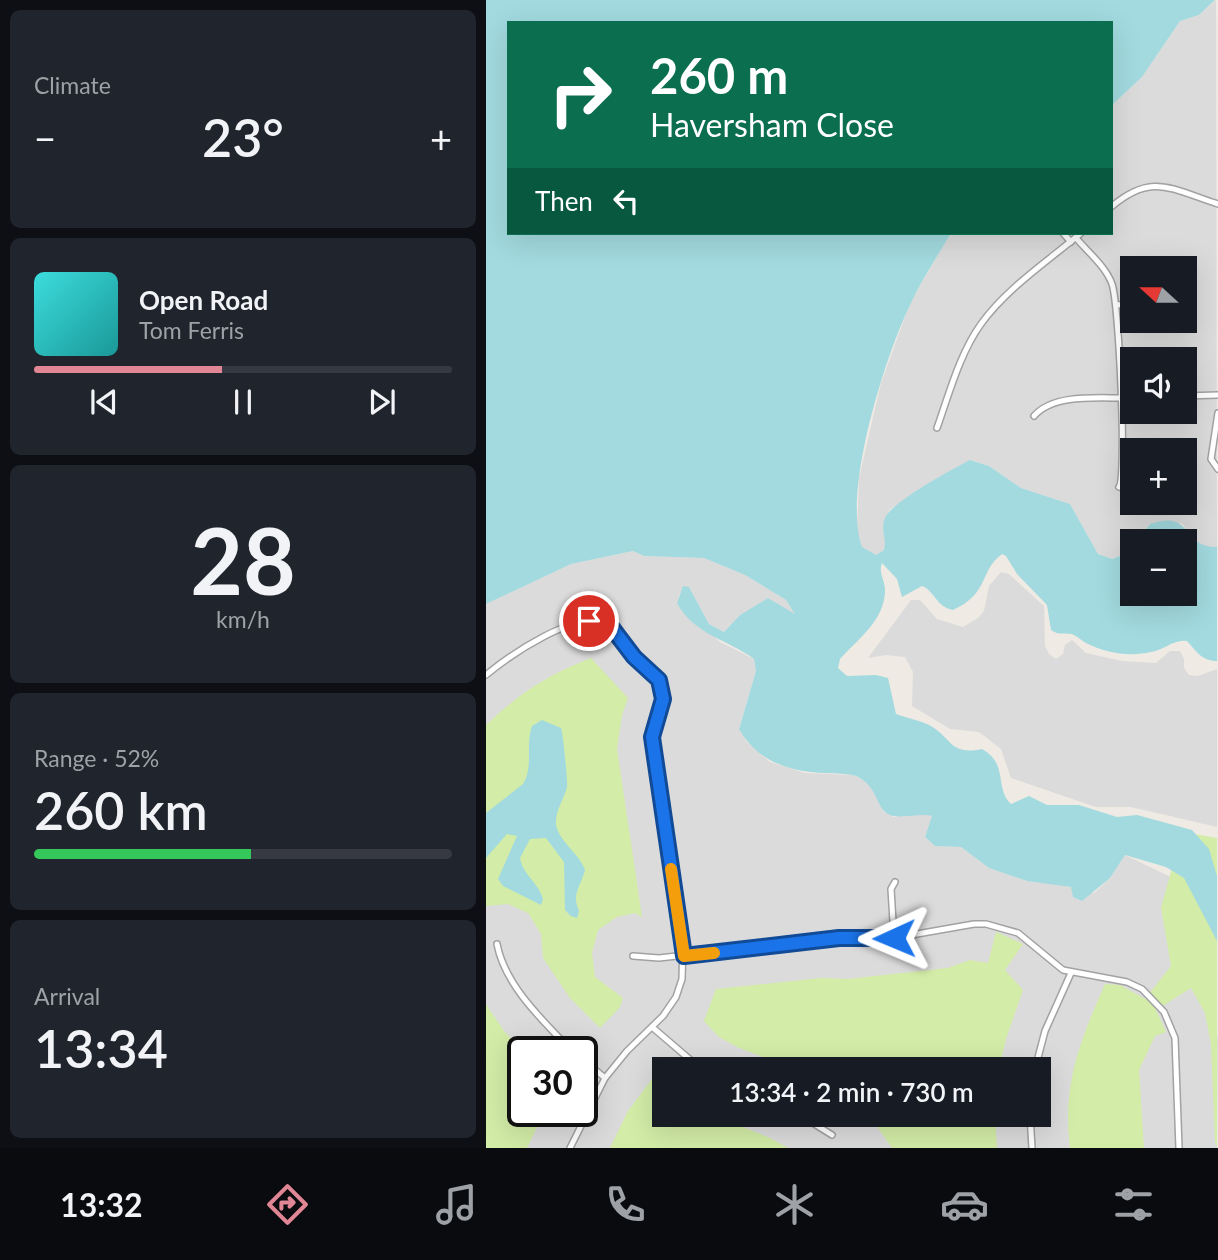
<!DOCTYPE html>
<html lang="en">
<head>
<meta charset="utf-8">
<style>
	:root { --surface:#171b24; --page:#20242c; --text:#f1f3f6; --muted:#9ea1a6; --line:#363941; --accent:#e08695 }
	body { margin:0; font-family:Lato,sans-serif; background:var(--page); color:var(--text); height:100vh; display:flex; flex-direction:column; font-size:26px; white-space:nowrap }
	* { box-sizing:border-box; margin:0 }
	p { font-size:23px; color:var(--muted) }
	.icon { flex:none; width:38px; height:38px; fill:none; stroke:currentColor; stroke-width:2; stroke-linecap:round; stroke-linejoin:round }
	.map { position:relative; flex:1; overflow:hidden }
	.sheet { display:flex; flex-direction:column; gap:10px; padding:10px; background:#0d0f14; width:486px }
	.sheet>* { flex:none }
	.guide { position:absolute; left:21px; top:21px; width:606px; height:214px; border-radius:0px; box-shadow:0 7px 28px #0002; background:#0b6e4f; color:#fff; overflow:hidden }
	.needle { width:46px; rotate:291deg }
	.tools { position:absolute; left:634px; top:256px; display:grid; gap:14px }
	.tools a { display:grid; place-items:center; width:77px; height:77px; border-radius:0px; background:var(--surface); box-shadow:0 7px 28px #0002; font-size:35px }
	.speed { position:absolute; left:21px; top:1036px; display:flex; gap:14px; font-size:35px; font-weight:700; text-align:center }
	.speed>* { display:grid; place-content:center; width:91px; height:91px; border-radius:50%; background:var(--surface); box-shadow:0 7px 28px #0002; line-height:1 }
	.speed .limit { border:4px solid #111; border-radius:10px; background:#fff; color:#111 }
	.pin { position:absolute; display:grid; place-items:center; width:60px; height:60px; color:#fff; margin:-30px; border:4px solid #fff; border-radius:50%; box-shadow:0 2px 7px #0007 }
	.me { position:absolute; width:77px; margin:-38px; rotate:269deg; stroke-linejoin:round; filter:drop-shadow(0 0 5px #0008) }
	.turn { display:flex; align-items:center; gap:24px; height:147px; padding:0 28px; font-size:32px }
	.turn .icon { width:91px; height:91px; stroke-width:2.5 }
	.turn b { display:block; font-size:49px; line-height:60px }
	.then { display:flex; align-items:center; height:66px; padding:0 28px; background:#0003; gap:14px; font-size:26px }
	.big { font-size:52px; font-weight:600; line-height:1.1 }
	.sheet .widget { flex:1; display:flex; flex-direction:column; justify-content:center; gap:10px; min-width:0; padding:0 24px; border-radius:10px; background:var(--page) }
	.sheet .dial { align-items:center; gap:0 }
	.dial b { font-size:91px; line-height:1 }
	.song { display:flex; align-items:center; gap:21px }
	.cover { width:84px; height:84px; border-radius:10px; background:linear-gradient(135deg,hsl(180 70% 55%),hsl(180 70% 35%)) }
	.played { height:7px; border-radius:4px; background:linear-gradient(90deg,var(--accent) 45%,var(--line) 45%) }
	.keys { display:flex; justify-content:space-around; direction:ltr }
	.heat { display:flex; justify-content:space-between; align-items:center; font-size:38px; direction:ltr }
	.charge { height:10px; border-radius:5px; background:linear-gradient(90deg,#34c759 52%,var(--line) 0) }
	.trip { position:absolute; left:166px; top:1057px; width:399px; height:70px; border-radius:0px; background:var(--surface); box-shadow:0 7px 28px #0002; font-weight:600; line-height:70px; text-align:center }
	.tab-bar { display:flex; height:112px; justify-content:space-around; align-items:center; background:#090b0e; color:var(--muted) }
	.tab-bar .icon { width:49px; height:49px }
	.tab-bar .on { color:var(--accent) }
	.tab-bar b { font-size:32px; color:var(--text) }
	main { display:flex; flex:1; min-height:0 }
	.map>svg:first-child { display:block }
	.residential { fill:#dcdbdb; fill-rule:evenodd }
	.grass { fill:#d3eca7 }
	.water { fill:#a2dadf }
	.lines { fill:none; stroke-linecap:round; stroke-linejoin:round }
	.street-casing { stroke:#a2a2a2; stroke-width:8 }
	.street { stroke:#fff; stroke-width:5 }
	.route-casing { stroke:#114b97; stroke-width:18 }
	.route { stroke:#1a73e8; stroke-width:12 }
	.slow { stroke:#f59e0b; stroke-width:12 }
</style>
</head>
<body>
<main>
<section class="sheet">
<div class="widget"><p>Climate</p>
<div class="heat"><a>−</a><b class="big">23°</b><a>+</a></div>
</div>
<div class="widget">
<div class="song"><i class="cover"></i><div><b>Open Road</b><p>Tom Ferris</p></div></div>
<div class="played"></div>
<div class="keys"><svg class="icon" aria-label="previous" viewBox="0 0 24 24"><path d="M18 5L8 12l10 7zM5 5v14"/></svg><svg class="icon" aria-label="pause" viewBox="0 0 24 24"><path d="M8 5v14M16 5v14"/></svg><svg class="icon" aria-label="next" viewBox="0 0 24 24"><path d="M6 5l10 7-10 7zM19 5v14"/></svg></div>
</div>
<div class="widget dial"><b>28</b><p>km/h</p></div>
<div class="widget"><p>Range · 52%</p><b class="big">260 km</b><div class="charge"></div></div>
<div class="widget"><p>Arrival</p><b class="big">13:34</b></div>
</section>
<div class="map">
<svg width="732" height="1148" viewBox="0 0 732 1148">
	<rect width="100%" height="100%" fill="#efeae3"/>
	<!-- residential -->
	<g class="residential">
		<path d="M730,0l1,547h-10l-13,-6 -12,-18 -32,1 -13,17h-5l-3,11 -18,7 -13,-5 -28,-50 -49,-16 -32,-22 -18,-6 -81,49 -7,15 3,18 -2,8 -8,5 -14,-7 -5,-14 2,-56 22,-95 29,-80 41,-70h160v-127l31,-29 38,-56 19,-6zM646,268h52v52h-52zM646,359h52v52h-52zM646,450h52v52h-52z"/>
		<path d="M147,551l11,5 60,2 41,17 41,25 7,9 2,6 -27,-17 -28,17 -16,17 -15,-8 -20,-37 -9,6 -3,10 43,39 34,17 2,12 -17,57 8,14 23,20 35,11 48,2 17,8 14,29 9,5 26,-4 14,3 -8,21 10,9 26,1 28,21 38,13 30,3 37,9 16,-15 15,-23 52,25 41,159 -1,109h-731v-544l85,-40zM37,1052h59v59h-59zM178,1069h375v46h-375z"/>
		<polygon points="515,572 523,574 558,606 559,646 563,654 570,659 577,654 579,645 586,640 600,653 636,661 670,663 684,651 694,651 698,659 698,668 703,675 712,676 731,669 731,827 645,807 610,807 525,778 515,749 493,732 464,729 426,706 427,672 419,657 400,655 382,658 425,600 434,600 451,619 477,627 492,618 498,611 503,586"/>
	</g>
	<!-- grass -->
	<g class="grass">
		<path d="M105,658l37,40 -6,17 -5,34 25,168 -7,-4 -18,4 -19,13 -6,23 3,24 28,21 -3,9 -20,21 -30,-30 -27,-40 -2,-24 -13,-21 -20,-9 -22,2v-181c35,-33 60,-49 105,-67z"/>
		<path d="M696,832l35,6v310l-2,-6 -4,-98 -6,-31 -14,-25 -35,22 10,22 -11,4 -16,34 5,78h-74c-8,-64 10,-107 35,-164l15,1 25,14 26,-33 -10,-58z"/>
		<polygon points="510,932 537,944 519,970 537,990 520,1039 513,1069 307,1069 251,1047 233,1037 218,1021 230,989 335,978 362,979 462,968 484,960 502,963"/>
		<polygon points="0,1004 18,1031 38,1052 37,1111 59,1111 41,1148 0,1148"/>
		<polygon points="169,1075 178,1085 178,1115 227,1115 284,1138 302,1148 124,1148 142,1111"/>
		<polygon points="383,1115 509,1115 511,1148 406,1148"/>
	</g>
	<!-- water -->
	<g class="water">
		<path d="M0,0h729l-16,15 -19,6 -38,56 -31,29v-83h-602v210h442c-13,23 -29,46 -40,70 -26,53 -69,189 -49,244l14,8 8,-5c3,-11 -4,-22 1,-32 5,-15 69,-50 85,-58l19,6 32,22 49,16 28,50 14,5 17,-7 3,-3v44h52v-52h-47l13,-17c45,-15 30,24 67,23v114c-15,0 -20,-9 -30,-20 -13,-2 -23,9 -36,11 -22,5 -45,1 -65,-9 -4,-2 -9,-7 -14,-9 -8,-2 -12,2 -21,-4l-4,-25 -30,-31 -11,-18 -4,-2c-23,17 -12,39 -49,56 -17,-3 -18,-19 -31,-24l-20,11 -5,-18 -15,-16c-4,10 3,17 3,27 0,30 -27,49 -45,69l-2,9 9,8 29,-1 12,3 8,36c11,4 23,6 33,11 23,12 20,31 53,24 27,15 12,39 29,55l18,-8 18,9h32l38,12 20,-2 55,15 17,19 8,27v65l-33,-63 -18,-11 -41,-12 -15,23 -28,23 -9,-4 -2,-10 -44,-6 -38,-13 -28,-21 -26,-1 -10,-9 7,-21c-12,-3 -33,3 -42,-1 -15,-6 -11,-29 -34,-39 -9,-3 -21,-2 -31,-3 -36,-1 -68,-12 -86,-44l17,-58 -2,-12c-25,-19 -60,-24 -77,-56l6,-17 6,1 20,37 15,8 16,-17 28,-17 27,16 -9,-14 -41,-25 -41,-17 -60,-2 -11,-5 -62,13 -85,40z"/>
		<path d="M56,720l19,8c2,4 7,55 6,59 -3,12 -12,24 -11,37 2,17 24,30 29,46 -4,16 -14,24 -6,41l-2,7 -6,-2 -6,-6 -1,-48 -18,-24 -16,1 -10,19c3,17 18,24 23,41l-2,6 -38,-19 -5,-7 19,-43 -10,-2 -21,24v-45l37,-29c11,-18 2,-39 9,-58z"/>
	</g>
	<g class="lines">
		<!-- street casing -->
		<g class="street-casing">
			<g id="street">
				<path d="M625,207c41,-35 60,-18 107,-3"/>
				<polyline points="577,233 585,242"/>
				<path d="M590,238c12,14 30,29 36,46 7,19 15,193 7,203"/>
				<polyline points="630,305 646,304"/>
				<polyline points="698,396 732,395"/>
				<polyline points="732,413 725,459 732,469"/>
				<path d="M548,416c21,-24 69,-17 98,-18"/>
				<path d="M451,428c12,-34 23,-75 44,-104 26,-36 67,-63 100,-91"/>
				<path d="M0,675c23,-19 91,-67 121,-50 13,7 18,23 28,33 12,12 27,18 28,37 1,15 -9,27 -11,42l31,206 -1,36 -6,18 -13,19 -36,35 -22,27 -35,70"/>
				<polyline points="408,938 405,889 409,882"/>
				<path d="M11,944c8,42 47,78 76,108"/>
				<polyline points="147,956 173,958 353,938 408,938 488,924 500,924 532,933 577,970 641,982 656,989 678,1012 689,1038 693,1148"/>
				<polyline points="166,1027 215,1069"/>
				<polyline points="96,1059 119,1078"/>
				<polyline points="549,1069 559,1031 585,973"/>
				<polyline points="314,1115 346,1135"/>
				<polyline points="544,1115 546,1148"/>
			</g>
		</g>
		<!-- street -->
		<use href="#street" class="street"/>
	</g>
	<g class="lines">
		<!-- route casing -->
		<g class="route-casing">
			<polyline id="route" points="103,621 126,628 148,657 173,680 177,699 166,737 198,956 353,938 408,938"/>
		</g>
		<!-- route -->
		<use href="#route" class="route"/>
		<!-- slow -->
		<polyline class="slow" points="185,869 198,956 228,953"/>
	</g>
</svg>
<div class="tools">
<a><svg class="needle" viewBox="-14 -14 28 28"><path d="M0-13l5 13h-10z" fill="#e53935"/><path d="M0 13l5-13h-10z" fill="#9ea1a6"/></svg></a>
<a><svg class="icon" aria-label="sound" viewBox="0 0 24 24"><path d="M4 9h4l5-4v14l-5-4H4zM17 9q2 3 0 6"/></svg></a>
<a>+</a>
<a>−</a>
</div>
<div class="speed"><div class="limit">30</div></div>
<div class="pin" style="left:103px;top:621px;background:#d93025"><svg class="icon" aria-label="arrive" viewBox="0 0 24 24"><path d="M6 21V4h12l-3 4 3 4H6"/></svg></div>
<svg class="me" style="left:408px;top:938px" viewBox="-20 -20 40 40"><path d="M0-17L14 15 0 8-14 15z" fill="#1a73e8" stroke="#fff" stroke-width="4"/></svg>
<div class="trip">13:34 · 2 min · 730 m</div>
<div class="guide">
<div class="turn"><svg class="icon" aria-label="right" viewBox="0 0 24 24"><path d="M7 20v-9h11M14 6l5 5-5 5"/></svg><div><b>260 m</b>Haversham Close</div></div>
<div class="then">Then<svg class="icon" aria-label="left" viewBox="0 0 24 24"><path d="M17 20v-9H6M10 6l-5 5 5 5"/></svg></div>
</div>
</div>
</main>
<nav class="tab-bar">
<b>13:32</b>
<svg class="icon on" aria-label="directions" viewBox="0 0 24 24"><path d="M12 3l9 9-9 9-9-9zM9 14v-3h6M13 9l2 2-2 2"/></svg>
<svg class="icon" aria-label="music" viewBox="0 0 24 24"><path d="M9 18V5l10-2v13"/><circle cx="6" cy="18" r="3"/><circle cx="16" cy="16" r="3"/></svg>
<svg class="icon" aria-label="phone" viewBox="0 0 24 24"><path d="M5 4h4l2 5-3 2q2 4 5 5l2-3 5 2v4C11 20 4 13 5 4z"/></svg>
<svg class="icon" aria-label="climate" viewBox="0 0 24 24"><path d="M12 3v18M4 7l16 10M4 17L20 7"/></svg>
<svg class="icon" aria-label="car" viewBox="0 0 24 24"><path d="M5 17H2v-5l4-1 3-4h7l3 4 3 1v5h-3M9 17h6M6 11h13"/><circle cx="7" cy="17" r="2"/><circle cx="17" cy="17" r="2"/></svg>
<svg class="icon" aria-label="filters" viewBox="0 0 24 24"><path d="M4 7h16M4 17h16"/><circle cx="9" cy="7" r="2"/><circle cx="15" cy="17" r="2"/></svg>
</nav>
</body>
</html>
